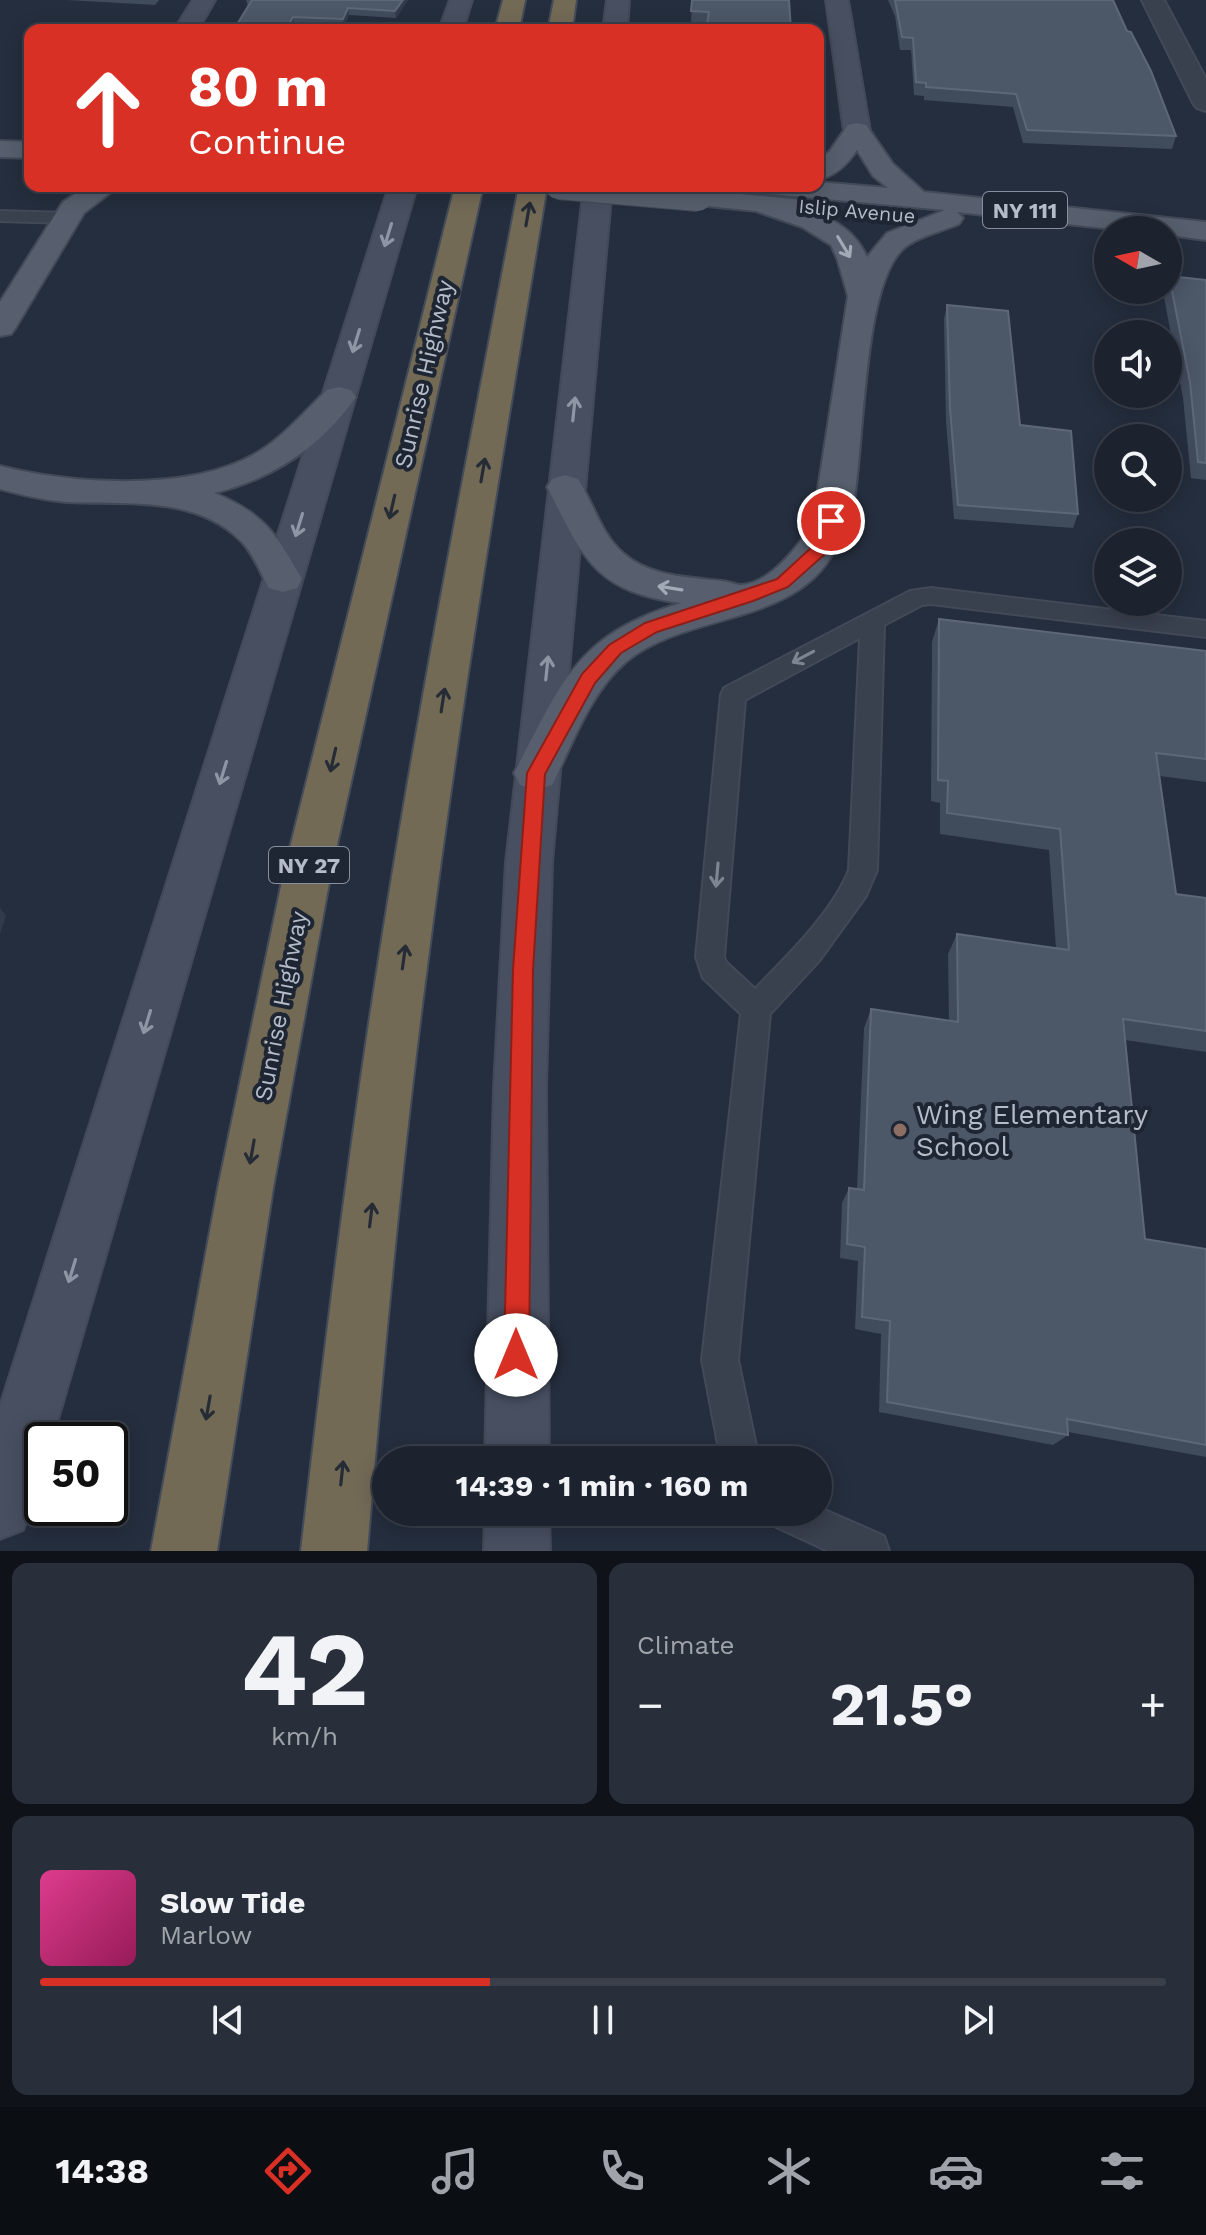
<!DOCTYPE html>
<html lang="en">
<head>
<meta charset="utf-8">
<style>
	:root { --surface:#1c222e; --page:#292f3a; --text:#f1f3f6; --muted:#a0a4aa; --line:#3a3f4a; --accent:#d93025 }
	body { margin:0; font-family:"Work Sans",sans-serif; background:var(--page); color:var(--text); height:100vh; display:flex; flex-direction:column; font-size:30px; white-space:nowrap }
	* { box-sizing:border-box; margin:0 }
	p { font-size:26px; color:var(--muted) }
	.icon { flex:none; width:44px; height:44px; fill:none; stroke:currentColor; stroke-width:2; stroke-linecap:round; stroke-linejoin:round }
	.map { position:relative; height:1551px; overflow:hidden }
	.details { display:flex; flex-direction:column; gap:12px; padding:12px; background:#0f1319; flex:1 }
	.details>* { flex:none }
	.banner { position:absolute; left:24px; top:24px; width:800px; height:168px; border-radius:16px; box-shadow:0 4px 20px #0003,0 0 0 2px var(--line); background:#d93025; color:#fff; overflow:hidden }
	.needle { width:52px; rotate:279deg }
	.buttons { position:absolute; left:1094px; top:216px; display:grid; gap:16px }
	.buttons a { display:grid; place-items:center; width:88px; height:88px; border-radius:50%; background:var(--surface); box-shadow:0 4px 20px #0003,0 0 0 2px var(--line); font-size:40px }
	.speed { position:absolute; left:24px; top:1422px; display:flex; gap:16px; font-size:40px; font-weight:700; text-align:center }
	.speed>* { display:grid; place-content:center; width:104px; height:104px; border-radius:50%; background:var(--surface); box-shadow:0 4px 20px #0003,0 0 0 2px var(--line); line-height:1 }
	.speed .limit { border:4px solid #111; border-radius:12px; background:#fff; color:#111 }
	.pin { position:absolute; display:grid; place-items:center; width:68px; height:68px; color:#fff; margin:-34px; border:4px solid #fff; border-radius:50%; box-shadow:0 2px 8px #0007 }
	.me { position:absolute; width:88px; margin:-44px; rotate:0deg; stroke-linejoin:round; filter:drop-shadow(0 0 6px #0008) }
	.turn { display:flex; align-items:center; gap:28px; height:168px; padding:0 32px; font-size:36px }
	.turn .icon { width:104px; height:104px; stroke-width:2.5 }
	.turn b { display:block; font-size:56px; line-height:68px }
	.big { font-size:60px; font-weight:700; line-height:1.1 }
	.details .tile { flex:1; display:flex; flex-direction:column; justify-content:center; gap:12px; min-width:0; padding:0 28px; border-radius:16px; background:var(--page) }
	.details .dial { align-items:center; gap:0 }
	.dial b { font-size:104px; line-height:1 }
	.song { display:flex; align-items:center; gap:24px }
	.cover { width:96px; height:96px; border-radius:12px; background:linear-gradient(135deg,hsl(330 70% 55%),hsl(330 70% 35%)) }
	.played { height:8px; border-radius:4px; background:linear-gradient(90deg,var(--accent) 40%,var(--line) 40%) }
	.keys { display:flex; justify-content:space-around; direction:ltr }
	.heat { display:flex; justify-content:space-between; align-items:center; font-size:44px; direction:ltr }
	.details .tiles { flex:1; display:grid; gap:12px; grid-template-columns:1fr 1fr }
	.tile:last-child { grid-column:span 2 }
	.trip { position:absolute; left:372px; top:1446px; width:460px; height:80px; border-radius:40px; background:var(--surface); box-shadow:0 4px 20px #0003,0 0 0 2px var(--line); font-weight:700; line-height:80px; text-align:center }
	.dock { display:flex; height:128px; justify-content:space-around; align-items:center; background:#0b0e12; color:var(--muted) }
	.dock .icon { width:56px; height:56px }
	.dock .on { color:var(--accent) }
	.dock b { font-size:36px; color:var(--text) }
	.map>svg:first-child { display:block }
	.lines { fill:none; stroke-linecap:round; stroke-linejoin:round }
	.lane-casing { stroke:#424957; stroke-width:4 }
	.street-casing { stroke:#424957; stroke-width:4 }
	.secondary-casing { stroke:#424957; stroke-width:4 }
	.primary-casing { stroke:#424957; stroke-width:4 }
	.highway-casing { stroke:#444b59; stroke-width:4 }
	.lane { fill:#39404e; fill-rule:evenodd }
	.street { fill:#39404e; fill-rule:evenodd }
	.secondary { fill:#474f61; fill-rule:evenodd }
	.primary { fill:#575f6e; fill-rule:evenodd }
	.highway { fill:#736a56; fill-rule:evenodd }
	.primary-bridge-casing { stroke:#424957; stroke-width:28; stroke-linecap:butt }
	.primary-bridge { stroke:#575f6e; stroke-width:26 }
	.wall { fill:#404b5c }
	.shaded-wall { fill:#303a4b }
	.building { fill:#4c5768; stroke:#5d6777; stroke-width:2 }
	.oneway { stroke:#262c36 }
	.oneway2 { stroke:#8e96a5 }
	.oneway3 { stroke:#a2a9b7 }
	.oneway4 { stroke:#7d8492 }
	.route { fill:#d93025; stroke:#8d1f18; stroke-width:2 }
	.education-dot { fill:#8d6e63; stroke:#1e2533; stroke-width:3 }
	.labels { text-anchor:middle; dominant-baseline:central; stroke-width:8; stroke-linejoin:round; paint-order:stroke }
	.far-street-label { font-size:20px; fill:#b5bcc9; stroke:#1e2533 }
	.shield { fill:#1e2533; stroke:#888f9c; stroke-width:2 }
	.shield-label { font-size:22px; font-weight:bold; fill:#b5bcc9 }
	.street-label { font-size:24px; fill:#b5bcc9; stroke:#1e2533 }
	.near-poi-label { font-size:28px; fill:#b5bcc9; stroke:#1e2533; text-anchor:start }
</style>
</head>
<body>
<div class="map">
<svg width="1206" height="1551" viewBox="0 0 1206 1551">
	<rect width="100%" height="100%" fill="#252e3e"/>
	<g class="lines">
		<!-- lane casing -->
		<g class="lane-casing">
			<g id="lane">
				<polygon points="0,211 67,213 75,218 67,223 0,221"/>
				<path d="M931,588l275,33v16l-275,-33 -9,1 -38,20 -7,245 -11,26 -47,65 -49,53 -32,346 21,100h-38l-19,-100 39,-346 -38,-36 -7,-21 25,-262 3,-7 186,-97zM860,638l-11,232c-17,43 -62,86 -94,119l-29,-27 -2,-5 21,-257z"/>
				<polygon points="818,1507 884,1536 889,1551 828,1551 772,1525 766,1512 818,1512"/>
			</g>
		</g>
		<!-- street casing -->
		<g class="street-casing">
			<polygon id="street" points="1142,0 1164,0 1206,79 1206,111 1197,108 1193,103"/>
		</g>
		<!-- secondary casing -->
		<g class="secondary-casing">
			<g id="secondary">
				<polygon points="193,0 215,0 198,30 174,30"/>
				<polygon points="450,0 472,0 463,30 439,30"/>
				<polygon points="607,0 629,0 627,30 603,30"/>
				<polygon points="826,0 848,0 870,131 866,137 848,137 844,131"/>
				<path d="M389,186h28l-365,1254h-10c0,35 -6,58 -19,90l-23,9v-133z"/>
				<polygon points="584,186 612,186 552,862 546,1088 549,1460 485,1460 494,1088 506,862"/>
				<polygon points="485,1512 549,1512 550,1551 484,1551"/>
			</g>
		</g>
		<!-- primary casing -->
		<g class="primary-casing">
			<g id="primary">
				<path d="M857,123l9,2 27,39 31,28 282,30v18l-38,-5v-5h-46l-165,-18 6,6 -4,6c-16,7 -36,11 -51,21 -49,32 -42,217 -58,275 -4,11 -11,23 -17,33 -40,73 -146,59 -206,108 -37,31 -54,83 -75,124l-16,5 -16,-5 -6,-12c48,-90 61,-138 167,-170 -88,-12 -97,-45 -134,-116l5,-8 13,-4 13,4c15,23 23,55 45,74 27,24 65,24 99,28 6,0 13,4 19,4 29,-1 60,-41 72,-64l35,-225 -11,-38 -6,-13 -29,-18 -46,-16 -68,-7 -4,-6 4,-6 10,-2 115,11 4,6 -4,5c25,9 43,21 54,45l20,-24 58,-23 -174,-16 -10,-2 -4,-6h61v-4l70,6 -15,-12 -16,-26c-10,15 -22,26 -39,30v-20l11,-8 19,-27z"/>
				<polygon points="0,141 30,142 30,158 0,157"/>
				<polygon points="87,186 119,186 84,213 16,327 11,334 0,336 0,302 63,202"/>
				<path d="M339,387l12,3 5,7c-35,50 -84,82 -142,96 50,20 62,41 88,86l-5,9 -14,4 -14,-4c-9,-15 -15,-34 -28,-47 -46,-46 -115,-36 -175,-39 -23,-2 -44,-7 -66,-13v-23c71,18 187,26 253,-11 29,-16 51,-43 74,-65z"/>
			</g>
		</g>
		<!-- highway casing -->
		<g class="highway-casing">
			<g id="highway">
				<polygon points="503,0 525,0 519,30 495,30"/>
				<polygon points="554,0 576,0 572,30 548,30"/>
				<polygon points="455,186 483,186 331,872 273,1188 217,1551 151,1551 218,1188 284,872"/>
				<path d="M519,186h28c-43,257 -86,514 -119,773 -26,197 -44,394 -61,592h-66c23,-198 47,-396 78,-593 40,-258 91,-515 140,-772z"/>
			</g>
		</g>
		<!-- lane -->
		<use href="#lane" class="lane"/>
		<!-- street -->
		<use href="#street" class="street"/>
		<!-- secondary -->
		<use href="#secondary" class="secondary"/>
		<!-- primary -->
		<use href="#primary" class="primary"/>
		<!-- highway -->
		<use href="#highway" class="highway"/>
		<!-- primary-bridge casing -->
		<g class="primary-bridge-casing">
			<polyline id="primary-bridge" points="558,186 698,198"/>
		</g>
		<!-- primary-bridge -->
		<use href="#primary-bridge" class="primary-bridge"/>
	</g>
	<!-- wall -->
	<g class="wall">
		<polygon points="67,0 159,0 155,5"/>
		<polygon points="246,0 408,0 396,18 349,15 344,26 294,25 291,30 237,30 236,26 248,7"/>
		<polygon points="692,0 789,0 707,24 691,24"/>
		<polygon points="888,0 1113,0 1176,136 1172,149 1023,143 1013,107 924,100 924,96 914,95 911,50 900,50 895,16"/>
		<polygon points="1169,276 1206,280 1206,480 1191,478 1183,398 1163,292 1164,290 1168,290"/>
		<polygon points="947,305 1020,425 1078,514 1073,528 954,519 946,422 944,319"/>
		<polygon points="939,619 1206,651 1206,782 1160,776 1176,894 1206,898 1206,1052 1125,1040 1145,1239 1206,1249 1206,1457 1068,1432 1068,1435 1053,1445 879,1412 881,1334 855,1329 858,1261 840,1258 842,1203 849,1188 857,1189 864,1028 871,1009 949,1021 948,954 957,934 1056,949 1049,850 940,834 940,803 931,801 932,642"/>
	</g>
	<!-- shaded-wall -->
	<g class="shaded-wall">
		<polygon points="403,0 408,0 396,18 395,11"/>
		<polygon points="348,8 349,15 344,26 343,19"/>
		<polygon points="293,17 294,25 291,30 288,30 287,28"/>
		<polygon points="0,908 6,916 0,934"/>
	</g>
	<!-- building -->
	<g class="building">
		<polygon points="252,0 403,0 395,11 348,8 343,19 293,17 287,28 236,26"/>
		<polygon points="692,0 789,0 791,30 706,30 709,12 691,11"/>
		<polygon points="895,0 1113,0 1127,31 1131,32 1151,71 1176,136 1027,130 1016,94 926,87 926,83 916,82 913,38 902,37"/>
		<polygon points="1169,276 1206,280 1206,463 1198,462 1190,382"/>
		<polygon points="947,305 1008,311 1020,425 1071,431 1078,514 958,505 950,408"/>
		<polygon points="939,619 1206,651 1206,759 1156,753 1176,894 1206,898 1206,1031 1123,1019 1145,1239 1206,1249 1206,1445 1067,1419 1068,1435 887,1402 890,1321 862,1317 865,1247 847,1244 849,1188 864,1190 871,1009 958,1022 957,934 1069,950 1060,829 947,813 948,781 938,780"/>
	</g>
	<!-- one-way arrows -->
	<defs><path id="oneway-shaft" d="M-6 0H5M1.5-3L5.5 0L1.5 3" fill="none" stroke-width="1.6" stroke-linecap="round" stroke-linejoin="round" transform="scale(2)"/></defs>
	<g class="oneway">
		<use href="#oneway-shaft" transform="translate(528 214) rotate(-80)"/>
		<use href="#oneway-shaft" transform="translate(483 470) rotate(-80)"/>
		<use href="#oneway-shaft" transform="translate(392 507) rotate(103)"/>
		<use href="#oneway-shaft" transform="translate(443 700) rotate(-81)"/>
		<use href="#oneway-shaft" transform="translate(333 760) rotate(103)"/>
		<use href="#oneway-shaft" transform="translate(404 957) rotate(-82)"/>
		<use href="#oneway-shaft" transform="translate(252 1152) rotate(100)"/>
		<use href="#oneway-shaft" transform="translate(371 1215) rotate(-83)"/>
		<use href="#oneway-shaft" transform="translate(208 1408) rotate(100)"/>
		<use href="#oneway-shaft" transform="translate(342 1473) rotate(-84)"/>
	</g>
	<g class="oneway2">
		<use href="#oneway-shaft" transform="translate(388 235) rotate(107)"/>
		<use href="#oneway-shaft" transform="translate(356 341) rotate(107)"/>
		<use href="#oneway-shaft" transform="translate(574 409) rotate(-84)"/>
		<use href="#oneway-shaft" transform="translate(299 525) rotate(107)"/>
		<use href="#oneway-shaft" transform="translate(547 668) rotate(-84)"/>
		<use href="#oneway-shaft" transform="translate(223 773) rotate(107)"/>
		<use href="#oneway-shaft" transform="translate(147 1022) rotate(107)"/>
		<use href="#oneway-shaft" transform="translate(72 1271) rotate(107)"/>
	</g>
	<g class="oneway3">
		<use href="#oneway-shaft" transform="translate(844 247) rotate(59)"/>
		<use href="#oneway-shaft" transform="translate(670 588) rotate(-171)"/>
	</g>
	<g class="oneway4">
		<use href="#oneway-shaft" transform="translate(803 657) rotate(152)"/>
		<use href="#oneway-shaft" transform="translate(717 875) rotate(95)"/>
	</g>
	<!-- route -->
	<polygon class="route" points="831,516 838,521 825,554 788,587 753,601 657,632 621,653 595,683 545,774 533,970 529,1355 525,1364 516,1368 507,1364 504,1355 513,970 527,773 582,674 609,645 645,623 777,579 812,547 823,521"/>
	<!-- markers -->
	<circle class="education-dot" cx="900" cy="1130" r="8"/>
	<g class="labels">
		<!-- far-street labels -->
		<g class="far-street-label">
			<text transform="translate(857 211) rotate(5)">Islip Avenue</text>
		</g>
		<!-- shield labels -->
		<g class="shield">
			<rect x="983" y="192" width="84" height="36" rx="6"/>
			<rect x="269" y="847" width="80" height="36" rx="6"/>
		</g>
		<g class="shield-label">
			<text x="1025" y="210">NY 111</text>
			<text x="309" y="865">NY 27</text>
		</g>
		<!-- street labels -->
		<g class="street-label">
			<text transform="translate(424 374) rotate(-77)">Sunrise Highway</text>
			<text transform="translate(281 1006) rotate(-79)">Sunrise Highway</text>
		</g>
		<!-- near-poi labels -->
		<g class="near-poi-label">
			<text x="916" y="1114">Wing Elementary<tspan x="916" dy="32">School</tspan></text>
		</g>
	</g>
</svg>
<div class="buttons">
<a><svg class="needle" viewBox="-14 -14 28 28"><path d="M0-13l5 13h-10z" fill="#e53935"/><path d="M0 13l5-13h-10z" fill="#a0a4aa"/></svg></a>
<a><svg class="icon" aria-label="sound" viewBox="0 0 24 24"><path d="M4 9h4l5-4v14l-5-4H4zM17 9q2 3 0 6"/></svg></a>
<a><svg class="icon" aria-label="search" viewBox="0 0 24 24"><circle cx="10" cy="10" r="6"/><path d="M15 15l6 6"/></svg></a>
<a><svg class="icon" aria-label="layers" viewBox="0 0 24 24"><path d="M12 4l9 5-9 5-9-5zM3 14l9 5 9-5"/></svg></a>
</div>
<div class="speed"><div class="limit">50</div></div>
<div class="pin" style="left:831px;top:521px;background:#d93025"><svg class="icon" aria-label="arrive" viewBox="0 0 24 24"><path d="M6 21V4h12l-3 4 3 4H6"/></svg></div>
<svg class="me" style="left:516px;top:1355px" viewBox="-20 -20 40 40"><circle r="19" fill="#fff"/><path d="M0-13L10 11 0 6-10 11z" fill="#d93025"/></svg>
<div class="trip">14:39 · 1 min · 160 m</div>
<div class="banner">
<div class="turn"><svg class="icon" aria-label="ahead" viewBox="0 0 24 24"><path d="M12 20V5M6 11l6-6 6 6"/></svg><div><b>80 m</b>Continue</div></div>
</div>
</div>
<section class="details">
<div class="tiles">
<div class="tile dial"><b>42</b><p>km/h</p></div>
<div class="tile"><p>Climate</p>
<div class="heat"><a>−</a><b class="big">21.5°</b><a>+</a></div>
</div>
<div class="tile">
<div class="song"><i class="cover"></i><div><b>Slow Tide</b><p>Marlow</p></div></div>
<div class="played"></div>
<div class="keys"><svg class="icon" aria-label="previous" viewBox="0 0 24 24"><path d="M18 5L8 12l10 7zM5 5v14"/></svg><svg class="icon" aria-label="pause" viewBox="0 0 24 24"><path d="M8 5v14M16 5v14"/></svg><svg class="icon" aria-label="next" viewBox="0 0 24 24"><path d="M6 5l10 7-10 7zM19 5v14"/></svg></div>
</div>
</div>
</section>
<nav class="dock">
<b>14:38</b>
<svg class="icon on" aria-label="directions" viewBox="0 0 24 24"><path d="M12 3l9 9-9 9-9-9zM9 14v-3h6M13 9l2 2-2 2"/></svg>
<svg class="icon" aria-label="music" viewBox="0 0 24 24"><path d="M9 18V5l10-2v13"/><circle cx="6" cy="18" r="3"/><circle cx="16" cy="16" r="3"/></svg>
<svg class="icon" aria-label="phone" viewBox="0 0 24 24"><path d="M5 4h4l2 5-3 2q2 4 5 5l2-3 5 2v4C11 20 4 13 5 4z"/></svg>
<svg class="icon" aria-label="climate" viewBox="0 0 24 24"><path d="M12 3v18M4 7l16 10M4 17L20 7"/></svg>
<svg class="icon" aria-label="car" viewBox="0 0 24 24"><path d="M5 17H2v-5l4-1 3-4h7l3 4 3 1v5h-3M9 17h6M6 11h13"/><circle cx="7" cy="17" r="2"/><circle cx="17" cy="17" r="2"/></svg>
<svg class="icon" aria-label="filters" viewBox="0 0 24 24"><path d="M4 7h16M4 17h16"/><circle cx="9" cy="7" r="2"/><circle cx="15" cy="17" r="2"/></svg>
</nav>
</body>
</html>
